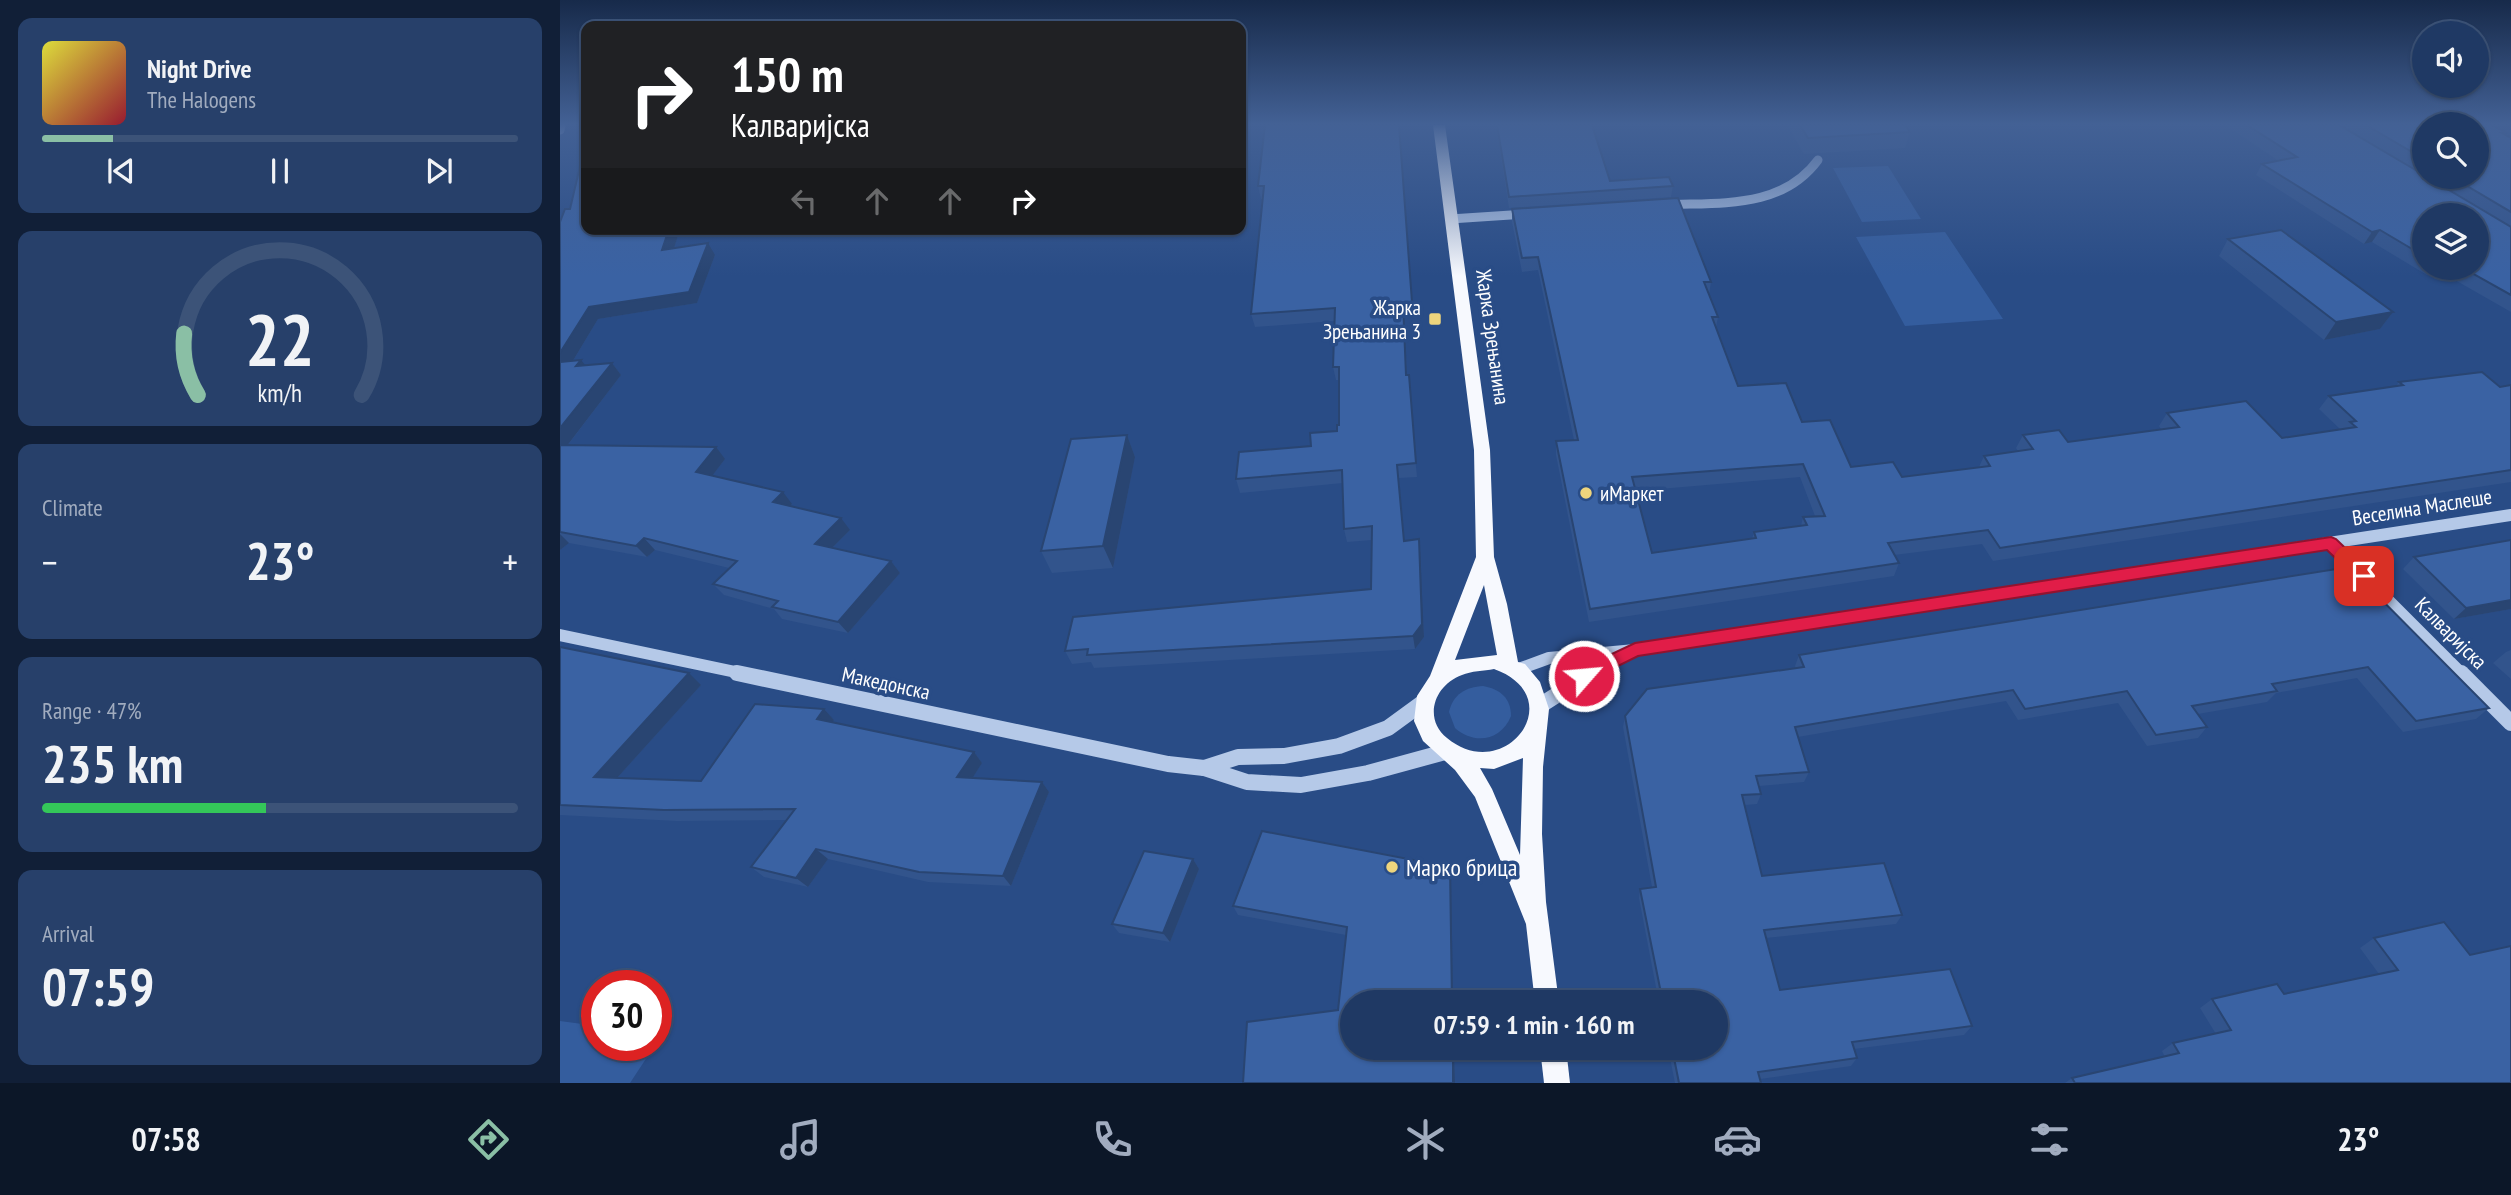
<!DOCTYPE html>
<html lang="en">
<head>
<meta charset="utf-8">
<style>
	:root { --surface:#1f3964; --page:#27406a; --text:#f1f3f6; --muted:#a1acbf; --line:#3c5378; --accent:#8abfa5 }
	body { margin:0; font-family:"PT Sans Narrow",sans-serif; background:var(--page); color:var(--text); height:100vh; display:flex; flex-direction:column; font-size:26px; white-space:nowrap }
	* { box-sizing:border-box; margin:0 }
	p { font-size:23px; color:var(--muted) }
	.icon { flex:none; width:38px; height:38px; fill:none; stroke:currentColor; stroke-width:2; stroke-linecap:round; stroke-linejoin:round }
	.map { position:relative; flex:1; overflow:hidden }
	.side { display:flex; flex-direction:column; gap:18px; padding:18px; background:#111f37; width:560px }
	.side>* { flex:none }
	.hud { position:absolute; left:21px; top:21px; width:665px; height:214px; border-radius:14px; box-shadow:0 2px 5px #0004,0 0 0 2px var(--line); background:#202124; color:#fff; overflow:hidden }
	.buttons { position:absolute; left:1852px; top:21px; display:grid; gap:14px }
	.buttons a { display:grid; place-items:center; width:77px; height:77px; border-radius:50%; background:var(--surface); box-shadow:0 2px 5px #0004,0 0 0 2px var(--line); font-size:35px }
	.speed { position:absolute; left:21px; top:970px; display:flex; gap:14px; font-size:35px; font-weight:700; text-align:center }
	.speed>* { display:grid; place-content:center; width:91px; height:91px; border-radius:50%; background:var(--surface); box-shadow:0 2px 5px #0004,0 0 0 2px var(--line); line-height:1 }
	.speed .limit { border:10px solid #d22; background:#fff; color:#111 }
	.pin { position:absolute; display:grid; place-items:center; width:60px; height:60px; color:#fff; margin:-30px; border-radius:14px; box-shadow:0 4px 10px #0006 }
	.me { position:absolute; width:77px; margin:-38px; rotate:63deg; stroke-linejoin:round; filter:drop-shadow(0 0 5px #0008) }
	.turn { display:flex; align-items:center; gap:24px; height:147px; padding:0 35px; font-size:32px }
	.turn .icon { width:91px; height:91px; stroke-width:2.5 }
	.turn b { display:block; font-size:49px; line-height:60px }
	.lanes { display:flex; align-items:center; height:66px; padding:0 35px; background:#0003; justify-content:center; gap:35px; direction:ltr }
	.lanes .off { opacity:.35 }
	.big { font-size:52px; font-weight:600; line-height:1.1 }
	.side .tile { flex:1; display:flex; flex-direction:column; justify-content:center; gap:10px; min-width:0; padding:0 24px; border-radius:14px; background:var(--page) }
	.side .dial { align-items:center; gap:0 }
	.dial svg { height:182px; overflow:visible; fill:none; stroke:var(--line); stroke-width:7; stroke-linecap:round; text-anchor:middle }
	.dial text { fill:var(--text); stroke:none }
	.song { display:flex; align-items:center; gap:21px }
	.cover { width:84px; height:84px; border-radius:10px; background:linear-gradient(135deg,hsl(60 70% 55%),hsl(350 70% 35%)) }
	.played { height:7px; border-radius:4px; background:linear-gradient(90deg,var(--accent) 15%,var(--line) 15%) }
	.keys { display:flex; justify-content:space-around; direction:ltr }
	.heat { display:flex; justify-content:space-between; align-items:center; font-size:38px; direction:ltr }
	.charge { height:10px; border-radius:5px; background:linear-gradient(90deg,#34c759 47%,var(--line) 0) }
	.trip { position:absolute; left:780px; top:990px; width:388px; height:70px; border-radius:35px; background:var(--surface); box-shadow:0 2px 5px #0004,0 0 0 2px var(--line); font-weight:600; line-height:70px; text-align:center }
	.tab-bar { display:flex; height:112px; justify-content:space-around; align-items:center; background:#0c1728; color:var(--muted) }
	.tab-bar .icon { width:49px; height:49px }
	.tab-bar .on { color:var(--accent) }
	.tab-bar b { font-size:32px; color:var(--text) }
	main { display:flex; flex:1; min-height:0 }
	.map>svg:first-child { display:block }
	.green { fill:#345d9e }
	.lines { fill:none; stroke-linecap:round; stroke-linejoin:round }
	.minor-far2 { stroke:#b5c9e8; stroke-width:9 }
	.minor-far1 { stroke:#b5c9e8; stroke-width:12 }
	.minor { stroke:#b5c9e8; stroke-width:16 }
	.major { fill:#f7f9fe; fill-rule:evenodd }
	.wall { fill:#32548c; fill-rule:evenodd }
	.shaded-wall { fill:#294572 }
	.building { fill:#3a62a3; stroke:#294572; stroke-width:2; fill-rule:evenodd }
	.route { fill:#e11d48; stroke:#92132f; stroke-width:2 }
	.poi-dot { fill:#eed57d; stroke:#294c86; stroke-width:2.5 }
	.labels { text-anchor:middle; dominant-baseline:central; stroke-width:7; stroke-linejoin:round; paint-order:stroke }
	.poi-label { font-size:21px; fill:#fff; stroke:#294c86; text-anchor:end }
	.street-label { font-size:21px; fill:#fff; stroke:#294c86 }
	.near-poi-label { font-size:24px; fill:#fff; stroke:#294c86; text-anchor:start }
</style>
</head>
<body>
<main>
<section class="side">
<div class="tile">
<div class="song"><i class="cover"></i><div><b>Night Drive</b><p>The Halogens</p></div></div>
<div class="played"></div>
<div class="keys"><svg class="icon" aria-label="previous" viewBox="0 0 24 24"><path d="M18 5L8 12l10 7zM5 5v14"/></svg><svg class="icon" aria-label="pause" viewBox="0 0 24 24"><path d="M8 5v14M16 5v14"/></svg><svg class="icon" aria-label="next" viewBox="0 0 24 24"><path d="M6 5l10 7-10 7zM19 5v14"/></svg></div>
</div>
<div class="tile dial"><svg viewBox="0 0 100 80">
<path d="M14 69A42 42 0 1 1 86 69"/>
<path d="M14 69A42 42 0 0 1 8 42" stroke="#8abfa5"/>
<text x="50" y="56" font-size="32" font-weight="700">22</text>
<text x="50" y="72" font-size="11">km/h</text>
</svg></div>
<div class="tile"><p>Climate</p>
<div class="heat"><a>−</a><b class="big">23°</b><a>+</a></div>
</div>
<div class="tile"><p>Range · 47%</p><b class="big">235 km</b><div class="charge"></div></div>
<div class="tile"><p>Arrival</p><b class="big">07:59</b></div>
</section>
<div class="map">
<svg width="1951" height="1083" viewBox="0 0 1951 1083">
	<rect width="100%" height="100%" fill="#294c86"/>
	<!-- green -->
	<g class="green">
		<polygon points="1328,166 1361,219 1302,222 1273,168"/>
		<polygon points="1385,232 1443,319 1345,326 1296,237"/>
		<path d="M923,686c17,3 28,12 28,30 -10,25 -37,29 -56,12l-6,-16c4,-18 17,-25 34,-26z"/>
		<polygon points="0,1021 37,1026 37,1045 95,1045 70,1083 0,1083"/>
	</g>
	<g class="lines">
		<!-- minor-far2 -->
		<g class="minor-far2">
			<polyline points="0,130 1,125"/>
			<path d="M1103,205c56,-3 118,5 155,-45"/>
			<polyline points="890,219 967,214"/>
		</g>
		<!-- minor-far1 -->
		<g class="minor-far1">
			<polyline points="1771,543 1902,674"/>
			<polyline points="0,635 185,674"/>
			<polyline points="956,670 989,658 1075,650 1951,515"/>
			<polyline points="1027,674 1068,653"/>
		</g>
		<!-- minor -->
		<g class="minor">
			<polyline points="177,673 608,764 644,768 687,782 741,785 808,773 885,752"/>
			<polyline points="1901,673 1951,723"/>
			<polyline points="981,705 1031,673"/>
			<polyline points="644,768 678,757 724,756 779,746 828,728 865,701"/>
		</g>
		<!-- major -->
		<g class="major">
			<path d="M873,125h12l45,325 4,107 13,47 11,58 7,2 15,18 9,27 -6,58 -1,67 4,68 13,101h-24l-9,-79 -51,-127 -20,-27 -32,-29 -9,-20 3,-25 13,-20 46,-119 -2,-107zM924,585l13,70 -42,5zM934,669c78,28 11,117 -47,69 -24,-19 -13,-53 15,-63 9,-4 22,-4 32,-6zM963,758l-3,97 -28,-66 -12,-21 14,1z"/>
			<polygon points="980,1048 1006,1048 1010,1083 984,1083"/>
		</g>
	</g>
	<!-- wall -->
	<g class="wall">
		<polygon points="839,125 853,315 844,316 847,375 857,477 839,478 844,541 859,539 860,552 864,637 855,649 534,668 531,662 512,664 505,651 811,589 812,540 787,542 784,529 783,483 680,493 676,479 751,446 777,431 779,425 779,380 776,380 773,367 775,321 695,327 691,314 702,199 701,199 698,186"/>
		<polygon points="936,125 1032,125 1050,181 1113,186 1111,197 949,208"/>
		<polygon points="1227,125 1345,125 1350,132 1345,148 1244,154"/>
		<polygon points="1665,125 1779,125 1843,163 1782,125 1864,125 1864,177 1916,177 1945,135 1951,138 1951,312 1874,268 1916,268 1864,215 1864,268 1872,268 1867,275 1812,242 1804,244 1696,175 1702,164 1719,161"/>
		<polygon points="24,149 120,229 114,248 155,255 137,303 38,319 13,361 25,365 52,363 61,375 8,445 165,459 152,476 232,504 230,506 290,530 272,548 331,561 340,573 288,633 222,619 214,609 164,595 153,584 169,568 95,550 87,557 9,543 0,550 0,222 10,209"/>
		<path d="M952,209l199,73 -2,13 9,22 -2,10 22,59 64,36 49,45 51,10 77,-10 5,-11 34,-5 -2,-3 7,-13 45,7 93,-13 -2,-3 8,-13 115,25 58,-9 -21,-20 10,-13 67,-10 3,-4 101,5 11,-2v97l-518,79 -11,-17 -88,11 5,8 -5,13 -305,46 -33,-167v-14l18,-1 -36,-170 -16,2 -10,-50zM1240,477l15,39 -12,1 -2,9 -47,6 -2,7 -100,14 -16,-62z"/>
		<polygon points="1668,239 1833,312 1820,329 1764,340 1659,256"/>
		<polygon points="567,435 575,457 553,568 492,573 481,551"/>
		<polygon points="1951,540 1951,609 1894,619 1843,569 1854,557"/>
		<polygon points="1789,567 1929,708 1916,719 1843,732 1797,678 1716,693 1707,702 1638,714 1647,727 1638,738 1587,746 1558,703 1458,720 1446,701 1238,737 1249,772 1244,782 1199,786 1201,794 1197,804 1185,805 1202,876 1342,915 1336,924 1206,938 1220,990 1412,1026 1404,1035 1294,1049 1297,1058 1291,1066 1200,1079 1201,1083 1115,1083 1108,1048 1157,1048 1157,1003 1099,1003 1079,898 1080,889 1092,887 1063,727 1065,716 1236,668 1235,666 1239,655"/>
		<polygon points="0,647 141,685 57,778 141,781 264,709 274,720 272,723 414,752 422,763 412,778 482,782 489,792 451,886 368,882 268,859 248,887 204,877 191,867 227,820 117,821 0,815"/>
		<polygon points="1951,650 1951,679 1933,663 1946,652"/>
		<polygon points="702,831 890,867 891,877 893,1003 793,1003 793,1048 894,1048 895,1083 683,1083 687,1022 778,1010 786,935 678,915 673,906"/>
		<polygon points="633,859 639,869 610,942 559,933 552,924"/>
		<polygon points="1814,938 1951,1083 1505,1083 1512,1078 1605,1057 1602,1051 1613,1043 1656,1034 1640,1008 1652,999 1724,994 1819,974 1800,948"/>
	</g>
	<!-- shaded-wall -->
	<g class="shaded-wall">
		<polygon points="109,229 120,229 110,261 102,250"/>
		<polygon points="1820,230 1812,242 1804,244 1812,232"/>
		<polygon points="148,243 155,255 137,303 38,319 5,374 0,369 0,353 29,307"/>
		<polygon points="843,303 844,316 847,389 846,375"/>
		<polygon points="1833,312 1820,329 1764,340 1776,322"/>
		<polygon points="21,360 31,372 16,366"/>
		<polygon points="52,363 61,375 0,455 0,428"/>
		<polygon points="567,435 575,457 553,568 543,546"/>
		<polygon points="156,447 165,459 146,484 136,472"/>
		<polygon points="223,492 232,504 222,514 213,502"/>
		<polygon points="281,518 290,530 264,556 255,544"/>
		<polygon points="0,534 9,543 0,550"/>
		<polygon points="84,538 95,550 87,557 76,546"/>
		<polygon points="859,539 860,552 864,637 855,649 853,636"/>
		<polygon points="331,561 340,573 288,633 278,622"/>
		<polygon points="1951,600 1951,609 1894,619 1906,608"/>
		<polygon points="129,673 141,685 48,788 34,777"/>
		<polygon points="264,709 274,720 267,731 257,719"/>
		<polygon points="414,752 422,763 406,788 397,777"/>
		<polygon points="482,782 489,792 451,886 443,876"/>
		<polygon points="256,849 268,859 248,887 236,878"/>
		<polygon points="633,859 639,869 610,942 603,933"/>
		<polygon points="890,867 891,877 893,1003 892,1003"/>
		<polygon points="893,1048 894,1048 895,1083 893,1083"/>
	</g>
	<!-- building -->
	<g class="building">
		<polygon points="705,125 839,125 852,302 843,303 846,375 849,375 856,463 837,465 844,541 859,539 862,624 853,636 527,655 528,649 505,651 513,617 811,589 812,526 784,529 782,470 676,479 679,452 751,446 750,433 777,431 777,425 779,425 779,367 773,367 775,308 691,314 704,186 698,186"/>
		<polygon points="937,125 1032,125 1050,181 1109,177 1113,186 949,197"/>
		<polygon points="1240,125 1345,125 1350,132 1248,138"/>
		<polygon points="1687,125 1779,125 1864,175 1864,177 1867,177 1951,227 1951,295 1903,268 1916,268 1916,215 1864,215 1864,256 1820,230 1812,232 1702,164 1737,157"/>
		<polygon points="1806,125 1864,125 1864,159"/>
		<polygon points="1916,125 1932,125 1947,133 1942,133 1951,138 1951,212 1892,177 1916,177"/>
		<polygon points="26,132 26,229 109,229 102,250 148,243 129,292 29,307 0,353 0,222 5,209 10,209 25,145 22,146"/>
		<path d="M1118,198l33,84h-7l14,35h-6l26,69 48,-3 16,39 28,-2 21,47 42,-5 9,15 88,-11 -6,-10 49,-7 -10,-14 36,-5 9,12 111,-15 -12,-14 79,-12 36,37 74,-11 -6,-5 6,-1 -27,-25 74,-11 -4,-3 83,-10 18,15 11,-2v85l-511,78 -12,-18 -100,13 11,20 -309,46 -34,-168 22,-1 -40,-183 -16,1 -10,-49zM1243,464l22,52 -22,1 4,8 -53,7 2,6 -104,15 -20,-76z"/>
		<polygon points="1721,230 1833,312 1776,322 1668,239"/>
		<polygon points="21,360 16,366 52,363 0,428 0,362"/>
		<polygon points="567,435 543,546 481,551 511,439"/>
		<polygon points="0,445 156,447 136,472 223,492 213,502 281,518 255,544 331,561 278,622 212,607 218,601 153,584 177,561 84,538 76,546 0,532"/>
		<polygon points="1951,540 1951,600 1906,608 1854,557"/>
		<polygon points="1789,567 1929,708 1856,721 1808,667 1712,684 1717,691 1632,706 1647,727 1596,735 1567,691 1465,709 1453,690 1235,727 1249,772 1196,776 1201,794 1182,795 1202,876 1324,863 1342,915 1204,930 1220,990 1390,969 1412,1026 1292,1042 1297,1058 1198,1072 1201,1083 1119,1083 1112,1048 1157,1048 1157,1003 1103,1003 1080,889 1096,887 1065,716 1087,689 1244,667 1239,655"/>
		<polygon points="0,647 129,673 34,777 141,781 195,704 264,709 257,719 414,752 397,777 482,782 443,876 359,872 256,849 236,878 191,867 235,809 104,810 0,805"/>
		<polygon points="702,831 890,867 892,1003 793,1003 793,1048 893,1048 893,1083 683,1083 687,1022 778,1010 787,927 673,906"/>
		<polygon points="584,851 633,859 603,933 552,924"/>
		<polygon points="1884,922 1910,955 1951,946 1951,1083 1515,1083 1512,1078 1619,1053 1613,1043 1671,1030 1652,999 1717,984 1724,994 1838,970 1814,938"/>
	</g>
	<!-- sky -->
	<linearGradient id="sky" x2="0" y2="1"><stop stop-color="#172a4a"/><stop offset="0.45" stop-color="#436195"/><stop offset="1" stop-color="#436195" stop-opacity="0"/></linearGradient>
	<rect width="1951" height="276" fill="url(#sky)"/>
	<!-- route -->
	<polygon class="route" points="1771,537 1776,539 1809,571 1812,576 1809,580 1798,580 1767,550 1078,656 1024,683 1018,681 1015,676 1018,670 1075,643"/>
	<!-- markers -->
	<g class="poi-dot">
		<rect x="868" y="312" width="14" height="14" rx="3.5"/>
		<circle cx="1026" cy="493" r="7"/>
		<circle cx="832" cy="867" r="7"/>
	</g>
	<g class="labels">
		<!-- poi labels -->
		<g class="poi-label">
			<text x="861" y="307">Жарка<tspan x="861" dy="24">Зрењанина 3</tspan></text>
			<text x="1040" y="493" text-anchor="start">иМаркет</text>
		</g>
		<!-- street labels -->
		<g class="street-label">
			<text transform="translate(933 337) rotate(82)">Жарка Зрењанина</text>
			<text transform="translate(1862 507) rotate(-9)">Веселина Маслеше</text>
			<text transform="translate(1891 633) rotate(45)">Калваријска</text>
			<text transform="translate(326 683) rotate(12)">Македонска</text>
		</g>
		<!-- near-poi labels -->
		<g class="near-poi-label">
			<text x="846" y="867">Марко брица</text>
		</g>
	</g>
</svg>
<div class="buttons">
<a><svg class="icon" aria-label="sound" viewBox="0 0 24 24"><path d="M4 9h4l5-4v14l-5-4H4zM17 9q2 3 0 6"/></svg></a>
<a><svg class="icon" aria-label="search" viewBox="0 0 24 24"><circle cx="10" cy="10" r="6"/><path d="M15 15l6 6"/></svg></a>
<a><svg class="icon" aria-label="layers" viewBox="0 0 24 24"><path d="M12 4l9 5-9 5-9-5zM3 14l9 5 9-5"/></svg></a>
</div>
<div class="speed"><div class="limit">30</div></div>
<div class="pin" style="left:1804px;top:576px;background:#d93025"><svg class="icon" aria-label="arrive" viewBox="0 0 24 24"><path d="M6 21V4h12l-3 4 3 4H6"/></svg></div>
<svg class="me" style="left:1024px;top:676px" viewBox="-20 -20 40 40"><circle r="17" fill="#e11d48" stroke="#fff" stroke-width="3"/><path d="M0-11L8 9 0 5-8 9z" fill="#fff"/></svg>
<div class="trip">07:59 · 1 min · 160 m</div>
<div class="hud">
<div class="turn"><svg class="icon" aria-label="right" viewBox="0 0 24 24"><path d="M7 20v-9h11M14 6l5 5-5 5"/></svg><div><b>150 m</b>Калваријска</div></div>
<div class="lanes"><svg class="icon off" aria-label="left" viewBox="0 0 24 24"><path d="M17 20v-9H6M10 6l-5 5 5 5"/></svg><svg class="icon off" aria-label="ahead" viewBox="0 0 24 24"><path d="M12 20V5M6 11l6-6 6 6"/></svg><svg class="icon off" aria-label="ahead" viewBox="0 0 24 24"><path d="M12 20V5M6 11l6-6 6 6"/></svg><svg class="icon" aria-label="right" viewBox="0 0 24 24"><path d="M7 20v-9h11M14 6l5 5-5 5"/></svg></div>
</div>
</div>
</main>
<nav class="tab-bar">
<b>07:58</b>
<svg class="icon on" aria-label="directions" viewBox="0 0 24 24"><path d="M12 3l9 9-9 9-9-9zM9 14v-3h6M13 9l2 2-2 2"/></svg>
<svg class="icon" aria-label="music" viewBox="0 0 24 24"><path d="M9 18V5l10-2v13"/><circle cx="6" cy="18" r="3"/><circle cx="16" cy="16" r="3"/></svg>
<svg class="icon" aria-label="phone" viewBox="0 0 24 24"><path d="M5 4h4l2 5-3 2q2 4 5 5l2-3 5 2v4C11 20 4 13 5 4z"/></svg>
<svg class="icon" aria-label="climate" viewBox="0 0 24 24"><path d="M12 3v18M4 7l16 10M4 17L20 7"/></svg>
<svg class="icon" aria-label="car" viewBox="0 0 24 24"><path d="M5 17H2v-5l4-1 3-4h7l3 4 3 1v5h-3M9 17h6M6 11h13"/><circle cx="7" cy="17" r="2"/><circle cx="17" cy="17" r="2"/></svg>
<svg class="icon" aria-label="filters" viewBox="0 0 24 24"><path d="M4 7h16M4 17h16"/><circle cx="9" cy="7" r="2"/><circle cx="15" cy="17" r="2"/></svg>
<b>23°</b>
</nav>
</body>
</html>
